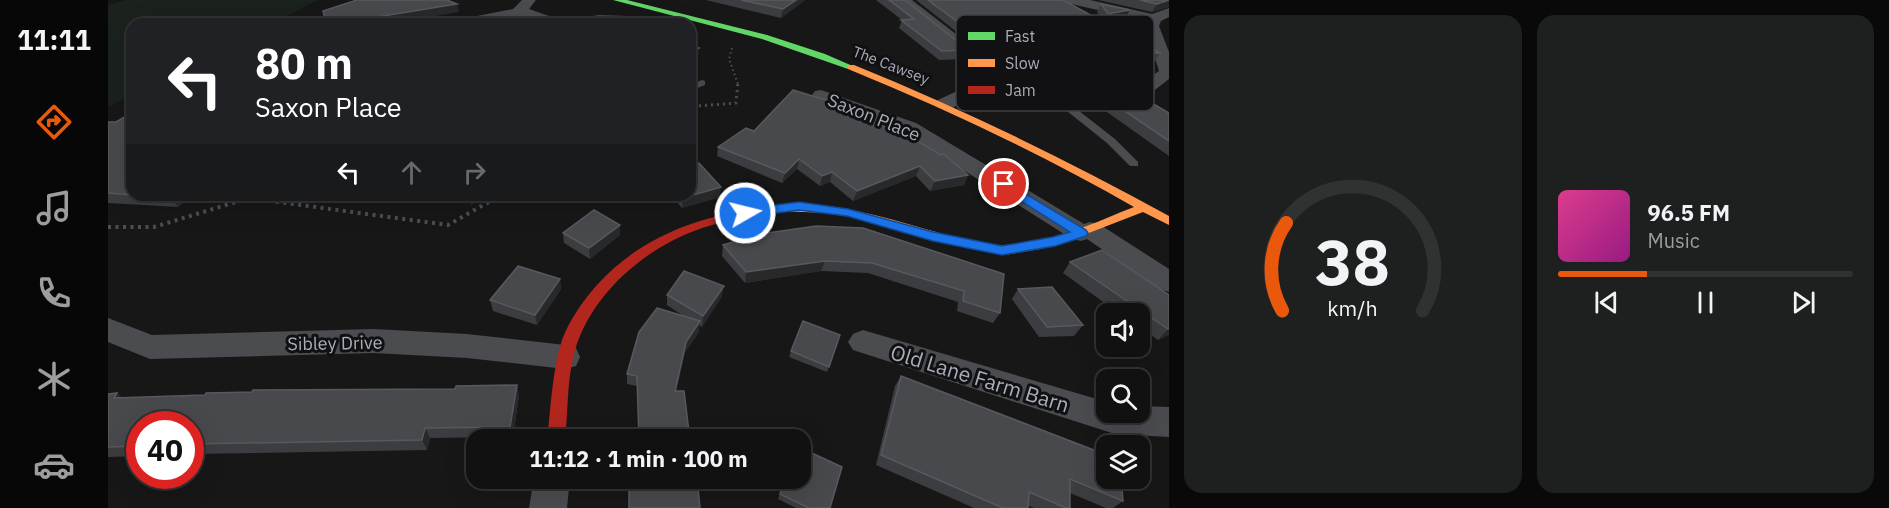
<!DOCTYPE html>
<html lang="en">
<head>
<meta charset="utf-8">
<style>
	:root { --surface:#111; --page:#1e1f1f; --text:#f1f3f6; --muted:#9c9d9f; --line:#303131; --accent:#ea580c }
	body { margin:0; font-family:"IBM Plex Sans",sans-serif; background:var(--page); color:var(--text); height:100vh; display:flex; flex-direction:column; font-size:22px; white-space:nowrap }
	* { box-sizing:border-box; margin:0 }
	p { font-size:20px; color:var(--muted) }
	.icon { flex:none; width:33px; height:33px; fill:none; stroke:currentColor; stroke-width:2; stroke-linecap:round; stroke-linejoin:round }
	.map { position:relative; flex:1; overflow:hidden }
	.details { display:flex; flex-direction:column; gap:15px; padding:15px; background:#090909; width:720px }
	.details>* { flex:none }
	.guide { position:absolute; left:18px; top:18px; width:570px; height:183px; border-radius:18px; box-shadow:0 6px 24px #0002,0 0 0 2px var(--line); background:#202124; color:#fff; overflow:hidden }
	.buttons { position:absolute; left:988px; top:303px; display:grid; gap:12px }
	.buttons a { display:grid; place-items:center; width:54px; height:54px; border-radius:12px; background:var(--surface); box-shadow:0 6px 24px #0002,0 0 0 2px var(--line); font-size:30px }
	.speed { position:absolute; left:18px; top:411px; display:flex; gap:12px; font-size:30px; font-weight:700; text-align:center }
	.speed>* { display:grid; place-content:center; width:78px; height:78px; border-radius:50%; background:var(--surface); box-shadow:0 6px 24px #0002,0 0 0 2px var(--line); line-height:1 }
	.speed .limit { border:9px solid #d22; background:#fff; color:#111 }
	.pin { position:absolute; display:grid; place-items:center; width:51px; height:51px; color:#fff; margin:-26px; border:3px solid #fff; border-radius:50%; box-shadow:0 2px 6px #0007 }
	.me { position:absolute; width:66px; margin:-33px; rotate:82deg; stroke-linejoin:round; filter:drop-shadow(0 0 4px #0008) }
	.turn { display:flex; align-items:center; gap:21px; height:126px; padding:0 30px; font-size:27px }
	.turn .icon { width:78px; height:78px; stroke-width:2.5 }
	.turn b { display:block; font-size:42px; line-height:51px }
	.lanes { display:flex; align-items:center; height:57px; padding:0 30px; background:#0003; justify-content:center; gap:30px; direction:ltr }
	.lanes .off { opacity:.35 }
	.details .tile { flex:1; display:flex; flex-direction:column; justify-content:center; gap:9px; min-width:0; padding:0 21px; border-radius:18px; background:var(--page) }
	.details .dial { align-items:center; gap:0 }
	.dial svg { height:156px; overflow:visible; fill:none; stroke:var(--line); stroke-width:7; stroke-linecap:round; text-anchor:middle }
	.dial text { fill:var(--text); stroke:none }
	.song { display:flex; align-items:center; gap:18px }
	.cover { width:72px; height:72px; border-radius:9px; background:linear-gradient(135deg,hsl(330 70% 55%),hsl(310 70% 35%)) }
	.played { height:6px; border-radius:3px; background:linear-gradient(90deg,var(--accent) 30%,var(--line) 30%) }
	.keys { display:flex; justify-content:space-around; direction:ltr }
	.details .tiles { flex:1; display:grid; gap:15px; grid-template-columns:repeat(2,1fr) }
	.trip { position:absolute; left:358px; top:429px; width:345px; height:60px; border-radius:18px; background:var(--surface); box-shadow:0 6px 24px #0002,0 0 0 2px var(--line); font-weight:800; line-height:60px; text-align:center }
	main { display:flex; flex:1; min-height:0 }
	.menu { display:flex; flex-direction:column; width:108px; justify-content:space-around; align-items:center; background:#070707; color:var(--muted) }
	.menu .icon { width:42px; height:42px }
	.menu .active { color:var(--accent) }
	.menu b { font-size:27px; color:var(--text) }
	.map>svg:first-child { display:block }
	.green { fill:#1b211c }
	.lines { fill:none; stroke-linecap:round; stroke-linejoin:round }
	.path-far2 { stroke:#4d4e52; stroke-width:2; stroke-dasharray:1.5 3; stroke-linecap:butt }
	.path-far1 { stroke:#4d4e52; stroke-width:3; stroke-dasharray:2 4; stroke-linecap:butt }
	.path { stroke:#4d4e52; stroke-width:4; stroke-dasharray:3 4.5; stroke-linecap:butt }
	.lane { fill:#4b4c50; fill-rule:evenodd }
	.street { fill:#4b4c50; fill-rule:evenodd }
	.fast { fill:#63d668; fill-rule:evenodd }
	.slow { fill:#ff974d; fill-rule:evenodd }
	.jam { fill:#b3261e; fill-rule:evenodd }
	.wall { fill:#3c3d40 }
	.shaded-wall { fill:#28292a }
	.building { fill:#48494d; stroke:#57595e; stroke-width:1.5 }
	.route { fill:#1a73e8; stroke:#114b97; stroke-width:1.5 }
	.labels { text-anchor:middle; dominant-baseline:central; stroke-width:6; stroke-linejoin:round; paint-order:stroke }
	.far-street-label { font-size:15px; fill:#a8adb8; stroke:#111113 }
	.street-label { font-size:18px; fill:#a8adb8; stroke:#111113 }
	.near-street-label { font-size:21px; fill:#a8adb8; stroke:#111113 }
	.key { fill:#111113; stroke:#3e4045; stroke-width:1.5 }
	.key-label { font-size:16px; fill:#a8adb8 }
</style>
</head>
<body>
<main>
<nav class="menu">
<b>11:11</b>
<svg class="icon active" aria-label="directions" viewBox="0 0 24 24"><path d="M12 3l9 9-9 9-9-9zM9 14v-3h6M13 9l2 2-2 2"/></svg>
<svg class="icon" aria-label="music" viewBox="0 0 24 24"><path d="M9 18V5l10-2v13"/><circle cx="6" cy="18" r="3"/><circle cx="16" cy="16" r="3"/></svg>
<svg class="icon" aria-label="phone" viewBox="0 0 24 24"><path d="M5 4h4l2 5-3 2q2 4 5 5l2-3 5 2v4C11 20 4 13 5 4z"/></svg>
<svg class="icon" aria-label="climate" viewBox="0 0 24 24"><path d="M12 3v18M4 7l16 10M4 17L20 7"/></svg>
<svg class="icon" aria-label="car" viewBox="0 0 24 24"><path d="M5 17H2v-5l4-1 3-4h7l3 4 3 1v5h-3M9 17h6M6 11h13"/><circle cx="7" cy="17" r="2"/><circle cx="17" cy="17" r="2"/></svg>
</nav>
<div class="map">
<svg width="1061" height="508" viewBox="0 0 1061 508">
	<rect width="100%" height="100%" fill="#171717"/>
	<!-- green -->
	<polygon class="green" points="18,0 210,0 163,24 24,24 24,95 0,107 0,5"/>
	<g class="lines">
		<!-- path-far2 -->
		<polyline class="path-far2" points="624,48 621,59 630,84"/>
		<!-- path-far1 -->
		<polyline class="path-far1" points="591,106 628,103 630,82"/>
		<!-- path -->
		<polyline class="path" points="0,227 46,227 141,198 340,225 393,195"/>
		<!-- lane -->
		<g class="lane">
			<polygon points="594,80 597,81 597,85 582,91 582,85"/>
			<polygon points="955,82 960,85 961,99 966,107 1007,139 1030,162 1030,166 1022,166 999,143 959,111 951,99 950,85"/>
		</g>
		<!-- street -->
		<g class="street">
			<path d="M414,0h14l-7,9 20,7 1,8h-14v-3c-18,-10 -37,1 -57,3 -9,1 -20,0 -29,0l7,-4 56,-11z"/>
			<polygon points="789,0 804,0 898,73 971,83 1029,86 1051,71 1037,26 1038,21 959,3 957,0 982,0 1044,14 1061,8 1061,17 1053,21 1051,26 1061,52 1061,79 1039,96 1033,97 971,93 895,82 844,108 830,108 828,104 830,100 881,76"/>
			<polygon points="491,15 520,16 544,21 546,24 454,24 461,20"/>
			<polygon points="713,90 808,123 976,224 982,222 991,224 1061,269 1061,292 1052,289 979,239 973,241 964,239 794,131 707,99 704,95 707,91"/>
			<polygon points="0,318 44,335 266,329 359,334 457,345 468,348 472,357 468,366 457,369 359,358 266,353 42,359 0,342"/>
			<polygon points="755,330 999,402 999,412 1032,412 1032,406 1061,407 1061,437 1007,434 745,350 740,342 745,334"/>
			<polygon points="426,478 462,478 459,508 421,508"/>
		</g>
		<!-- fast -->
		<polygon class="fast" points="505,0 519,0 659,35 717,54 747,67 740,69 654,39"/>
		<!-- slow -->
		<path class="slow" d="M740,65h6c109,44 213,95 315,151v9l-26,-13 -80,31 -23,6 -36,6 -58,-12 -94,-26 -24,-4 -48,-2 -2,-3 6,-4c53,-2 102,14 152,28 21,6 45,14 67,13 46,0 90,-22 131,-38 -92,-53 -188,-98 -286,-138z"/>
		<!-- jam -->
		<path class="jam" d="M676,204l6,4 -2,3c-25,6 -51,7 -76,14 -61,17 -124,68 -139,133 -6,26 -5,55 -8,82h-18c4,-34 5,-68 15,-100 7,-19 20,-38 34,-54 52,-57 114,-72 188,-82z"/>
	</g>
	<!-- wall -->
	<g class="wall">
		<polygon points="598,0 697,0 673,18"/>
		<polygon points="768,0 797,0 860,50 857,59 831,60 791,28 794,20"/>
		<polygon points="808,0 955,0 1052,53 1046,62 995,66 1007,73 1002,82 951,78 940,70 936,70 916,57 882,58"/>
		<polygon points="990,0 1061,0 1061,7 1044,12"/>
		<polygon points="993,4 1017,19 995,22 989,12"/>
		<polygon points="980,86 1061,113 1061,156 975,95"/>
		<polygon points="755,117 860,175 856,185 822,191 808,176 745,201 722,182 712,186 689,169 674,183 609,156 610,147 646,131"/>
		<polygon points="0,122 83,195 70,207 0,203"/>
		<polygon points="563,195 582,195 612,197 574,208"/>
		<polygon points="512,225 512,235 482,259 456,243 455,233"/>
		<polygon points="755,228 892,313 885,323 849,311 850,302 760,273 713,271 637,283 614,256 615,245"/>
		<polygon points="962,262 1061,295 1061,335 1050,340 1032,327 1032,314 1012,314 955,273"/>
		<polygon points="452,279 453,289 429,325 385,311 382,300"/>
		<polygon points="910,289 975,325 966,336 931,337 904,299"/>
		<polygon points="559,295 614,296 594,327 591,325 591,332 577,352 568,391 582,440 529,386 519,384 519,374 577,317 559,305"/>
		<polygon points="732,335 719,372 681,357 683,351"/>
		<polygon points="793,376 1015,501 1005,508 998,508 962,493 962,508 926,508 921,506 920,508 866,508 768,465 787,386"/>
		<polygon points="9,393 14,398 411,395 405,437 322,438 319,450 82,454 82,424 32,424 32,456 0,457 0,394"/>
		<polygon points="677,478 722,508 688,508 670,499"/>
	</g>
	<!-- shaded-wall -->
	<g class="shaded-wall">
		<polygon points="688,0 697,0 673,18 675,9"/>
		<polygon points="1061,0 1061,7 1044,12 1049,4"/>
		<polygon points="349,4 351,12 279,24 226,24"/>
		<polygon points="1022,10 1017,19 995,22 1000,14"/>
		<polygon points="591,48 590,57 582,61 582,52"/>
		<polygon points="691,159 689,169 674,183 677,173"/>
		<polygon points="812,166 808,176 745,201 749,191"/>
		<polygon points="724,172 722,182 712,186 714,176"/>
		<polygon points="860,175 856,185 822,191 827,181"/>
		<polygon points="613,187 612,197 574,208 575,198"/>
		<polygon points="65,195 83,195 70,207 63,197"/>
		<polygon points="361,195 373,195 363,206 360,196"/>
		<polygon points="512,225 512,235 482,259 481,248"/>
		<polygon points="717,261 713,271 637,283 638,272"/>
		<polygon points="452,279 453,289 429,325 427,315"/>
		<polygon points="616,286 614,296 594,327 595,316"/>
		<polygon points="592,321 591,332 577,352 566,402 567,391 578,342"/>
		<polygon points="1060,329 1061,329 1061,335 1050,340"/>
		<polygon points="409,385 411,395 405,437 402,427"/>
		<polygon points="9,393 20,404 6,398"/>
		<polygon points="317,428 322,438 319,450 314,440"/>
	</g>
	<!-- building -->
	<g class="building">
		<polygon points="249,0 339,0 349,4 226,24 218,24 215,11"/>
		<polygon points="633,0 688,0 675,9"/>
		<polygon points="781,0 797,0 860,50 834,51 793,20 806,19"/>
		<polygon points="820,0 955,0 1052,53 983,58 1007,73 956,69 945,61 940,61 921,48 886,49"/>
		<polygon points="1032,0 1061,0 1049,4"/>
		<polygon points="993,4 1022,10 1000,14"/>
		<polygon points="489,18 530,24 478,24"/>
		<polygon points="582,44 591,48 582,52"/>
		<polygon points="980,86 1020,89 1061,113 1061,141"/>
		<polygon points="685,90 757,112 752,116 780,128 782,125 833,155 836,154 860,175 827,181 812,166 749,191 724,172 714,176 691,159 677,173 610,147 638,128 646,131"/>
		<polygon points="20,115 24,115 24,195 0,193 0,122 8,122"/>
		<polygon points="591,163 613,187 575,198 572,195 582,195 582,165"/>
		<polygon points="31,195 65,195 63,197"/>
		<polygon points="486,210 512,225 481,248 455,233"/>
		<polygon points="708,226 755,228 896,274 892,313 855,301 856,291 764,263 717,261 638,272 615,245 652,234"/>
		<polygon points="994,250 1061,295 1061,329 1060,329 962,262"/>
		<polygon points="410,266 452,279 427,315 382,300"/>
		<polygon points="576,271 616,286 595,316 559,295"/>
		<polygon points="944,287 975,325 939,327 910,289"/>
		<polygon points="549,308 592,321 578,342 567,391 576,391 582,440 531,440 529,376 519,374 531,332"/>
		<polygon points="695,321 732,335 721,367 683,351"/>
		<polygon points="793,376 999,455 999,478 1013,478 1015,501 962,479 962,508 958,508 921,492 920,508 895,508 773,455"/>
		<polygon points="409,385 402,427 317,428 314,440 82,444 82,424 32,424 32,446 0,447 0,394 9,393 6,398 97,395 98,393 144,392 145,390 347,389 348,386"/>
		<polygon points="693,448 734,467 722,508 701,508 672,494 677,478 693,478"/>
		<polygon points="521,478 589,478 592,508 521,508"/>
	</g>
	<!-- route -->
	<polygon class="route" points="896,181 978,230 980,233 978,236 947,246 894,255 825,241 739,216 691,210 637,217 631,213 637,209 691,202 740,209 825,232 894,246 945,237 962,232 891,187 891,182"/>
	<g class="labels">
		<!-- far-street labels -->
		<g class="far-street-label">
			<text transform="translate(783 65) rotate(21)">The Cawsey</text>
		</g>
		<!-- street labels -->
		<g class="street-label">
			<text transform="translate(766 117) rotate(22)">Saxon Place</text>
			<text transform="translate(227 343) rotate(-1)">Sibley Drive</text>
		</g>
		<!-- near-street labels -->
		<g class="near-street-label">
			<text transform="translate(872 378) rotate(17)">Old Lane Farm Barn</text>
		</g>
	</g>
	<!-- legend -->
	<rect x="848" y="15" width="198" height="96" rx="9" class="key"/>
	<rect x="860" y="32" width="27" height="8" fill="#63d668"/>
	<rect x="860" y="59" width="27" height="8" fill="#ff974d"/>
	<rect x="860" y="86" width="27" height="8" fill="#b3261e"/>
	<g class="key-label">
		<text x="897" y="42">Fast</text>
		<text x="897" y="69">Slow</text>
		<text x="897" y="96">Jam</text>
	</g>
</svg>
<div class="buttons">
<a><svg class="icon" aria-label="sound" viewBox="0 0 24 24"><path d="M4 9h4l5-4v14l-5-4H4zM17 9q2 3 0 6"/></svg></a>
<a><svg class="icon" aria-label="search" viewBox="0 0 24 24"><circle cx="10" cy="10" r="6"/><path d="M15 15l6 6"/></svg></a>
<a><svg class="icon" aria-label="layers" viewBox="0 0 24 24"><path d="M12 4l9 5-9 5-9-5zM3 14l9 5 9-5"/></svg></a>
</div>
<div class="speed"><div class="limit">40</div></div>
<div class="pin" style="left:896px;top:184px;background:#d93025"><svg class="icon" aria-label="arrive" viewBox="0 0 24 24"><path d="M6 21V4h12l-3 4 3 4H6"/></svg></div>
<svg class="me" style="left:637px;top:213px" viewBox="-20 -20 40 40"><circle r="17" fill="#1a73e8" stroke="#fff" stroke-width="3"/><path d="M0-11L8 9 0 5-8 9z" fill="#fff"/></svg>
<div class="trip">11:12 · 1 min · 100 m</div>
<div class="guide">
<div class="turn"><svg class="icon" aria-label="left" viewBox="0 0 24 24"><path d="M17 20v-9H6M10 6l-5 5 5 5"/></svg><div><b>80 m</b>Saxon Place</div></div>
<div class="lanes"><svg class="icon" aria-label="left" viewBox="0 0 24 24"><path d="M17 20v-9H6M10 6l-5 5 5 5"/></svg><svg class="icon off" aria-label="ahead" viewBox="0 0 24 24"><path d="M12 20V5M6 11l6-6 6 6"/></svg><svg class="icon off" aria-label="right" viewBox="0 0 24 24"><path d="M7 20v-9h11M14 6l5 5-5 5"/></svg></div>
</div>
</div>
<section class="details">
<div class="tiles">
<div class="tile dial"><svg viewBox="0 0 100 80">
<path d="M14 69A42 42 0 1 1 86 69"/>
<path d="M14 69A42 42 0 0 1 16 24" stroke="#ea580c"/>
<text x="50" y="56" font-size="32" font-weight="700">38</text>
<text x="50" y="72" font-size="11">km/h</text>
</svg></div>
<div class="tile">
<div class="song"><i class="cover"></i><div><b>96.5 FM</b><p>Music</p></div></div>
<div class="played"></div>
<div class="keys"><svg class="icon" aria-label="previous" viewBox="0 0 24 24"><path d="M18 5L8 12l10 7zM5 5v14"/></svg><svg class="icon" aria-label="pause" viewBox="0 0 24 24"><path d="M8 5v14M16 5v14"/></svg><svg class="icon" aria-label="next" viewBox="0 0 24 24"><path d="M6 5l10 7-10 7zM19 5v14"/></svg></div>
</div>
</div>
</section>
</main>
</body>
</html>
